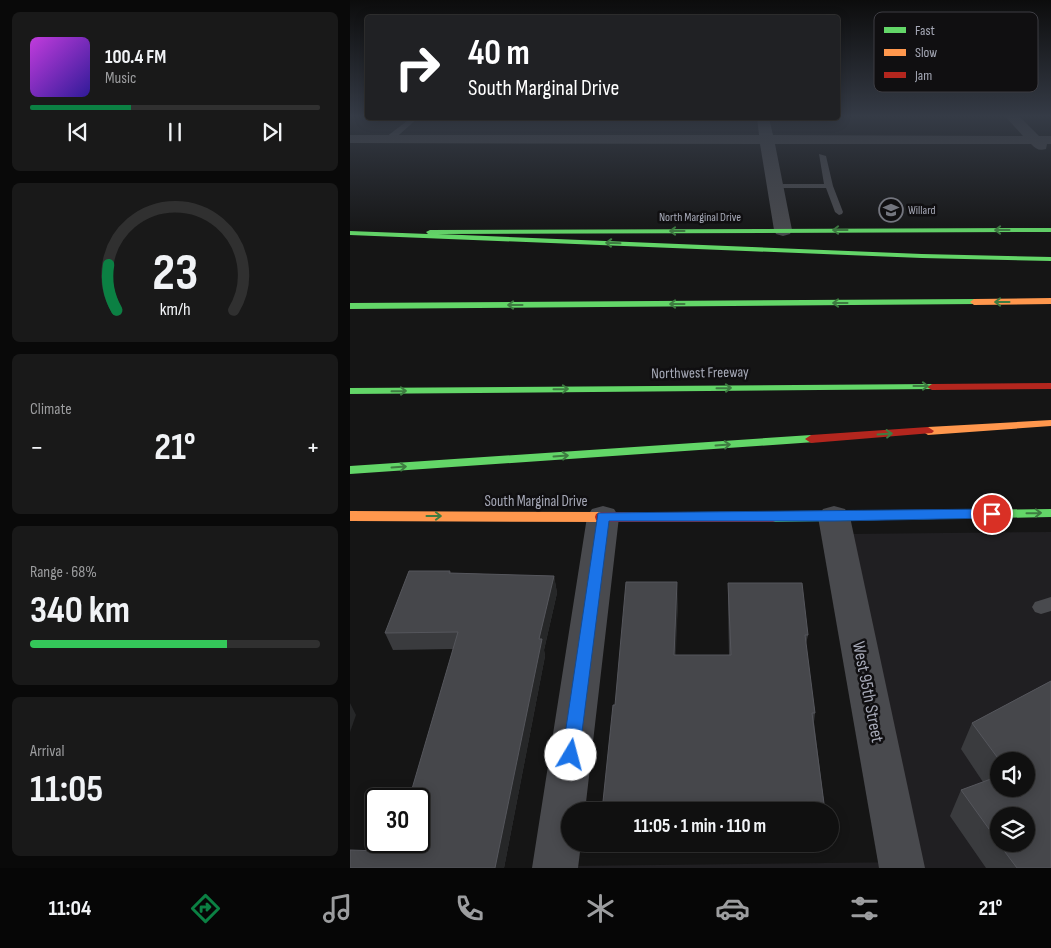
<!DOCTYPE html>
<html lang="en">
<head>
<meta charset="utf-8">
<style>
	:root { --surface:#101010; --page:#191919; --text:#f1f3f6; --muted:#9c9d9f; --line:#303030; --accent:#0b8043 }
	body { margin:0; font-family:"Sofia Sans Condensed",sans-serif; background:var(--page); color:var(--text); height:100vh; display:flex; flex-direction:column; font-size:19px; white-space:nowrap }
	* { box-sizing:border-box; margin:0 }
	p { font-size:16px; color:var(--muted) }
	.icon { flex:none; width:28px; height:28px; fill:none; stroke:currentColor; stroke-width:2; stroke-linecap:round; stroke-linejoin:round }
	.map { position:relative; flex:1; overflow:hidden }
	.sheet { display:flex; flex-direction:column; gap:12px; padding:12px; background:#090909; width:350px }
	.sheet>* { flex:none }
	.top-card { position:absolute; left:15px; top:15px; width:475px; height:105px; border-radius:5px; box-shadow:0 2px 12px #0003,0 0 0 1px var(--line); background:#202124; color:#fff; overflow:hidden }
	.buttons { position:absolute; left:640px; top:752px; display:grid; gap:10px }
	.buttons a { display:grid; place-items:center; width:45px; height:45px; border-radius:50%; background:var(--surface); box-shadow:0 2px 12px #0003,0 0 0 1px var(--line); font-size:25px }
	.speed { position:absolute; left:15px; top:788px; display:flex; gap:10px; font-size:25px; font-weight:700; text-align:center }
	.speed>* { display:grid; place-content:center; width:65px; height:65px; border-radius:50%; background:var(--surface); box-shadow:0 2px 12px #0003,0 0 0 1px var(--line); line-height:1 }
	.speed .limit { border:2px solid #111; border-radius:8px; background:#fff; color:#111 }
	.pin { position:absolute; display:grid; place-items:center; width:42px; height:42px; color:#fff; margin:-21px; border:2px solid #fff; border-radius:50%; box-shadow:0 1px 5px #0007 }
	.me { position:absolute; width:55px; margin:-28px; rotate:8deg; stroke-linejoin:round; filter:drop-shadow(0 0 4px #0008) }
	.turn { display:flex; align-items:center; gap:18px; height:105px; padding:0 20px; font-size:22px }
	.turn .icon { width:65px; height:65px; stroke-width:2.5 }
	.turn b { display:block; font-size:35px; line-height:42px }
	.big { font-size:38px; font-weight:700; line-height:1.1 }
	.sheet .widget { flex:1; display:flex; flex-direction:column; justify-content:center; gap:8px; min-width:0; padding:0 18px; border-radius:8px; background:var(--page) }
	.sheet .dial { align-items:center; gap:0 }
	.dial svg { height:130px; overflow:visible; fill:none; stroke:var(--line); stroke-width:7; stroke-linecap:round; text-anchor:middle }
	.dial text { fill:var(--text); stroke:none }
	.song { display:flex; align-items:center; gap:15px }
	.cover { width:60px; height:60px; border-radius:8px; background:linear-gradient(135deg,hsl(290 70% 55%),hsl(250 70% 35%)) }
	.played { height:5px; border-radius:2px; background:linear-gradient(90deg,var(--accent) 35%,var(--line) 35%) }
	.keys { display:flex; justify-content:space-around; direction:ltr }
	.heat { display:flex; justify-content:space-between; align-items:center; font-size:28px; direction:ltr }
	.charge { height:8px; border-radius:4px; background:linear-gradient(90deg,#34c759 68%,var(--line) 0) }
	.trip { position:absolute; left:211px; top:802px; width:278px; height:50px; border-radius:25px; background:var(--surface); box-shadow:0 2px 12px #0003,0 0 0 1px var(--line); font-weight:700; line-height:50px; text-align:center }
	.menu { display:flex; height:80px; justify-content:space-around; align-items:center; background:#060606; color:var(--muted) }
	.menu .icon { width:35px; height:35px }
	.menu .on { color:var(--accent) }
	.menu b { font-size:22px; color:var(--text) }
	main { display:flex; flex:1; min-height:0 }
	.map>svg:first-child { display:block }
	.built { fill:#201f22; fill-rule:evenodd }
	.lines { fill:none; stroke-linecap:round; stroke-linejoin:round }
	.lane { fill:#494a4e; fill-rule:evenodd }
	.street { fill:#494a4e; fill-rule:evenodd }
	.fast { fill:#63d668; fill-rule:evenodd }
	.slow { fill:#ff974d; fill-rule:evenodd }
	.jam { fill:#b3261e; fill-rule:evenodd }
	.wall { fill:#3a3b3e; fill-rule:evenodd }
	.shaded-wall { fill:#262728 }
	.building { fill:#46474b; stroke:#55565c }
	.oneway { stroke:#3e7c41 }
	.route { fill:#1a73e8; stroke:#114b97 }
	.labels { text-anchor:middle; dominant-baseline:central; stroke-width:5; stroke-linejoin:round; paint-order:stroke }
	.far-poi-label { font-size:12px; fill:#a6a9b7; stroke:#100f11; text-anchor:start }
	.far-street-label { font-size:12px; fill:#a6a9b7; stroke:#100f11 }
	.street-label { font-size:15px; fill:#a6a9b7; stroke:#100f11 }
	.near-street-label { font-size:18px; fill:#a6a9b7; stroke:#100f11 }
	.key { fill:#100f11; stroke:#3d3d43; stroke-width:1 }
	.key-label { font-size:14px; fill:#a6a9b7 }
</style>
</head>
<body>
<main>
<section class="sheet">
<div class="widget">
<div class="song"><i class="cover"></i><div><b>100.4 FM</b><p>Music</p></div></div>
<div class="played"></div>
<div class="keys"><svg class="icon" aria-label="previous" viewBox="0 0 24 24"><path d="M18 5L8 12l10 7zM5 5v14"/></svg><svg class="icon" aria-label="pause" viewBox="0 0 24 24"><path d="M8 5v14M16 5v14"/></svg><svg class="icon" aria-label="next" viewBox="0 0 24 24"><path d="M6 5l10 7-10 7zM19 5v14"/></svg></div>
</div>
<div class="widget dial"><svg viewBox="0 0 100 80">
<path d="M14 69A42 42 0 1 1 86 69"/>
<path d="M14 69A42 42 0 0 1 9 41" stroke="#0b8043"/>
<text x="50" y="56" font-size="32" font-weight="700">23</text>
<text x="50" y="72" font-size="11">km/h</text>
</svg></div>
<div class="widget"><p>Climate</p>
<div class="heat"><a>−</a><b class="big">21°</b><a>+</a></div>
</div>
<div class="widget"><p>Range · 68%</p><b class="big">340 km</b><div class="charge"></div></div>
<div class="widget"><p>Arrival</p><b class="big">11:05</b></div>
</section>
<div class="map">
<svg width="701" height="868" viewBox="0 0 701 868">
	<rect width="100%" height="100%" fill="#151515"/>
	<!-- built -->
	<path class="built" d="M701,532v336h-477v-2l341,-4 -64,-328zM649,761h27v28h-27zM649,816h27v28h-27z"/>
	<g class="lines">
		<!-- lane -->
		<g class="lane">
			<polygon points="61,118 68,118 42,141 36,141 36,137"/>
			<polygon points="469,154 476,156 483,186 493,212 492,214 489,215 485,212 476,188 425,188 421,186 425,184 474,184"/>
			<polygon points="701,597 701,611 691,614 685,612 682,607 685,602"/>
		</g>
		<!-- street -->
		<g class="street">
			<path d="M654,115h14l21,21h12v8h-4l-1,5c-7,2 -10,0 -15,-5h-256l17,86 -2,4 -7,2 -7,-2 -2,-4 -14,-86 -410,-1v-8h409l-2,-17h12l4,17 250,1z"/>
			<polygon points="253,506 264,509 269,517 235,811 220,811 220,844 231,844 228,868 182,868 237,517 242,509"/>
			<polygon points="484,506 495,509 500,517 575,868 529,868 468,517 473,509"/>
		</g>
		<!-- fast -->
		<g class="fast">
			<polygon points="701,228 701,232 88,234 572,254 701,257 701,261 572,258 0,235 0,231 78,234 76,232 80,230"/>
			<polygon points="624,299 628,302 627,304 0,309 0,303"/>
			<polygon points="582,384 587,387 586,389 0,394 0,388"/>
			<polygon points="461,435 465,436 467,439 465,442 0,474 0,466"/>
			<polygon points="701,509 701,517 423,522 418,520 417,517 418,514 423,512"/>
		</g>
		<!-- slow -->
		<g class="slow">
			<polygon points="701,298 701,304 624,305 620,302 624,299"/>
			<polygon points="701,420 701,426 578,435 572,431 578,427"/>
			<polygon points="0,511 251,512 256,514 257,517 256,520 251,522 0,521"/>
		</g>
		<!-- jam -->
		<g class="jam">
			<polygon points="701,383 701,389 582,390 577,387 582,384"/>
			<polygon points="578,427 584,431 582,433 461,443 455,439 461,435"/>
			<polygon points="251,512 423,512 428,514 429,517 428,520 423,522 251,522 246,520 245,517 246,514"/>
		</g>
	</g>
	<!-- wall -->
	<g class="wall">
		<polygon points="100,571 101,573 204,576 207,593 194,650 195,656 154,868 0,868 28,851 69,841 103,649 43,650 35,633"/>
		<polygon points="378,583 458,635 456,644 465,713 464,722 475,811 252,811 265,705 328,602 325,655 379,655 378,602"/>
		<path d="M701,681v187h-65l-36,-52 11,-26 22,-8 -22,-33 11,-26zM649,761h27l-27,28zM649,816l27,28h-27z"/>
	</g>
	<!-- shaded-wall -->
	<g class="shaded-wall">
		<polygon points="204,576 207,593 194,650 195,656 154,868 145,868 189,639"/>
		<polygon points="327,582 328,602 325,675 324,655"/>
		<polygon points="0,703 6,715 0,732"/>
	</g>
	<!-- building -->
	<g class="building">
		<polygon points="59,571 100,571 99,573 204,576 189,639 192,639 145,868 0,868 0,850 28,851 31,841 69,841 69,799 59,799 108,632 35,633"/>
		<polygon points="276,582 327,582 324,655 381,655 378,583 452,583 458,635 455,635 465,713 462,713 475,811 399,811 398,806 333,806 333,811 252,811 263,705 265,705"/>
		<polygon points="701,681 701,868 667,868 649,844 676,844 676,816 649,816 649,843 611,790 649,776 649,789 676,789 676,761 650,761 622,723"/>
	</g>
	<!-- one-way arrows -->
	<defs><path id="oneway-shaft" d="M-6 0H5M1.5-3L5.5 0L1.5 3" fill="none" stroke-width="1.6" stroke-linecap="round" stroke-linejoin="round" transform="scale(1.25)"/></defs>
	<g class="oneway">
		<use href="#oneway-shaft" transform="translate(490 230) rotate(180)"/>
		<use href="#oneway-shaft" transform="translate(652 230) rotate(180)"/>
		<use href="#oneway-shaft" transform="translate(327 231) rotate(180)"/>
		<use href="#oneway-shaft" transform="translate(263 243) rotate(-178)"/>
		<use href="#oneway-shaft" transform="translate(652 302) rotate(180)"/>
		<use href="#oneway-shaft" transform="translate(490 303) rotate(180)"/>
		<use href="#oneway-shaft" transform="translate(327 304) rotate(180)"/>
		<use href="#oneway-shaft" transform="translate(165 305) rotate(180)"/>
		<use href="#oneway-shaft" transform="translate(571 386)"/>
		<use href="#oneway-shaft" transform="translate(374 388) rotate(-1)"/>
		<use href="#oneway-shaft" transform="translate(211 389) rotate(-1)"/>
		<use href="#oneway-shaft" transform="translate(49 391) rotate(-1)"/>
		<use href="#oneway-shaft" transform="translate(535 434) rotate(-4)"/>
		<use href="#oneway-shaft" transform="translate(373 445) rotate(-4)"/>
		<use href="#oneway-shaft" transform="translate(211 456) rotate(-4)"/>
		<use href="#oneway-shaft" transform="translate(49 467) rotate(-4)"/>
		<use href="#oneway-shaft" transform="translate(684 513) rotate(-1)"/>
		<use href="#oneway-shaft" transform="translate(84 516)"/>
	</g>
	<!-- sky -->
	<linearGradient id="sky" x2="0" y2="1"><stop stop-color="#0c0c0c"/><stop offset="0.49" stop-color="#353b46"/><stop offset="1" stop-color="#353b46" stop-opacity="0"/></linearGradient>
	<rect width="701" height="237" fill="url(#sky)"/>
	<!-- route -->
	<polygon class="route" points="642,509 646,510 648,514 646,517 642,518 484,521 259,521 229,755 227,761 221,763 215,761 212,755 248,513"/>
	<!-- icons -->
	<defs>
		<g id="school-ring" transform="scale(1.25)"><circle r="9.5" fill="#100f11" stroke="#73757e" stroke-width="1.5"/><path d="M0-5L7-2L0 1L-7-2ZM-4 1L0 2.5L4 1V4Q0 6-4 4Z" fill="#73757e"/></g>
	</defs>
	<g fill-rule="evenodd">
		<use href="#school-ring" x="541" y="210"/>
	</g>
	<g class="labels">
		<!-- far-poi labels -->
		<g class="far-poi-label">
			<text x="558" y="210">Willard</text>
		</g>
		<!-- far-street labels -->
		<g class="far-street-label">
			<text x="350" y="217">North Marginal Drive</text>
		</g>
		<!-- street labels -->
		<g class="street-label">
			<text transform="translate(350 373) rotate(-1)">Northwest Freeway</text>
			<text x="186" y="501">South Marginal Drive</text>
		</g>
		<!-- near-street labels -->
		<g class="near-street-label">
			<text transform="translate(518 692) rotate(79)">West 95th Street</text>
		</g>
	</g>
	<!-- legend -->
	<rect x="524" y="12" width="164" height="80" rx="8" class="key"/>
	<rect x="534" y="27" width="22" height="6" fill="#63d668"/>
	<rect x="534" y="49" width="22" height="7" fill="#ff974d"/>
	<rect x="534" y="72" width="22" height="6" fill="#b3261e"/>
	<g class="key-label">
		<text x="565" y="35">Fast</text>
		<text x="565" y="57">Slow</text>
		<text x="565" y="80">Jam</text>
	</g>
</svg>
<div class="buttons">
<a><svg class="icon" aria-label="sound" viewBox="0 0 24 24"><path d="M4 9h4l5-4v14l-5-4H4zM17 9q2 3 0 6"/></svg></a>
<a><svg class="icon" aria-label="layers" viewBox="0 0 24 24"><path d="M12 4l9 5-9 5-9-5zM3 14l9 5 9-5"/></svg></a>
</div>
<div class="speed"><div class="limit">30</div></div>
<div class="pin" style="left:642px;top:514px;background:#d93025"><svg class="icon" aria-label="arrive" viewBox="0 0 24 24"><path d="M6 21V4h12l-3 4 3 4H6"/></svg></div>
<svg class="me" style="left:221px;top:755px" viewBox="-20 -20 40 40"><circle r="19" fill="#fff"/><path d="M0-13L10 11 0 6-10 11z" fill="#1a73e8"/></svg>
<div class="trip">11:05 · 1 min · 110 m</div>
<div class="top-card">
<div class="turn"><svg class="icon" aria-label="right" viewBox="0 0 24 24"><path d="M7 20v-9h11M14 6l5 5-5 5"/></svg><div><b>40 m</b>South Marginal Drive</div></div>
</div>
</div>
</main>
<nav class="menu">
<b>11:04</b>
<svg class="icon on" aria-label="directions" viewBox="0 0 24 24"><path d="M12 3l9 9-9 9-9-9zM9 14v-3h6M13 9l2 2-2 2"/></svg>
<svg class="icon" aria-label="music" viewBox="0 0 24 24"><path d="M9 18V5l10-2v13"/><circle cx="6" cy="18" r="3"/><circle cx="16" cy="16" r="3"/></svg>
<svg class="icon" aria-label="phone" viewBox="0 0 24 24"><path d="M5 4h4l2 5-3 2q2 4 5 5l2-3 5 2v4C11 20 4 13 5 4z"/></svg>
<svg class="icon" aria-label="climate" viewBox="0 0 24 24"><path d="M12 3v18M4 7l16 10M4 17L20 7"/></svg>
<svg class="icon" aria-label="car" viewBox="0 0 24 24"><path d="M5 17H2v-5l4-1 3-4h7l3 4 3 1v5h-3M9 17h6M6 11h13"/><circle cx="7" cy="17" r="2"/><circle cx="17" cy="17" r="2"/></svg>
<svg class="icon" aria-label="filters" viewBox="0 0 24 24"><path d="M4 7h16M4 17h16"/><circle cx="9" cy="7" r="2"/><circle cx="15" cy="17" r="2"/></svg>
<b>21°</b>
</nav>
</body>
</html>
